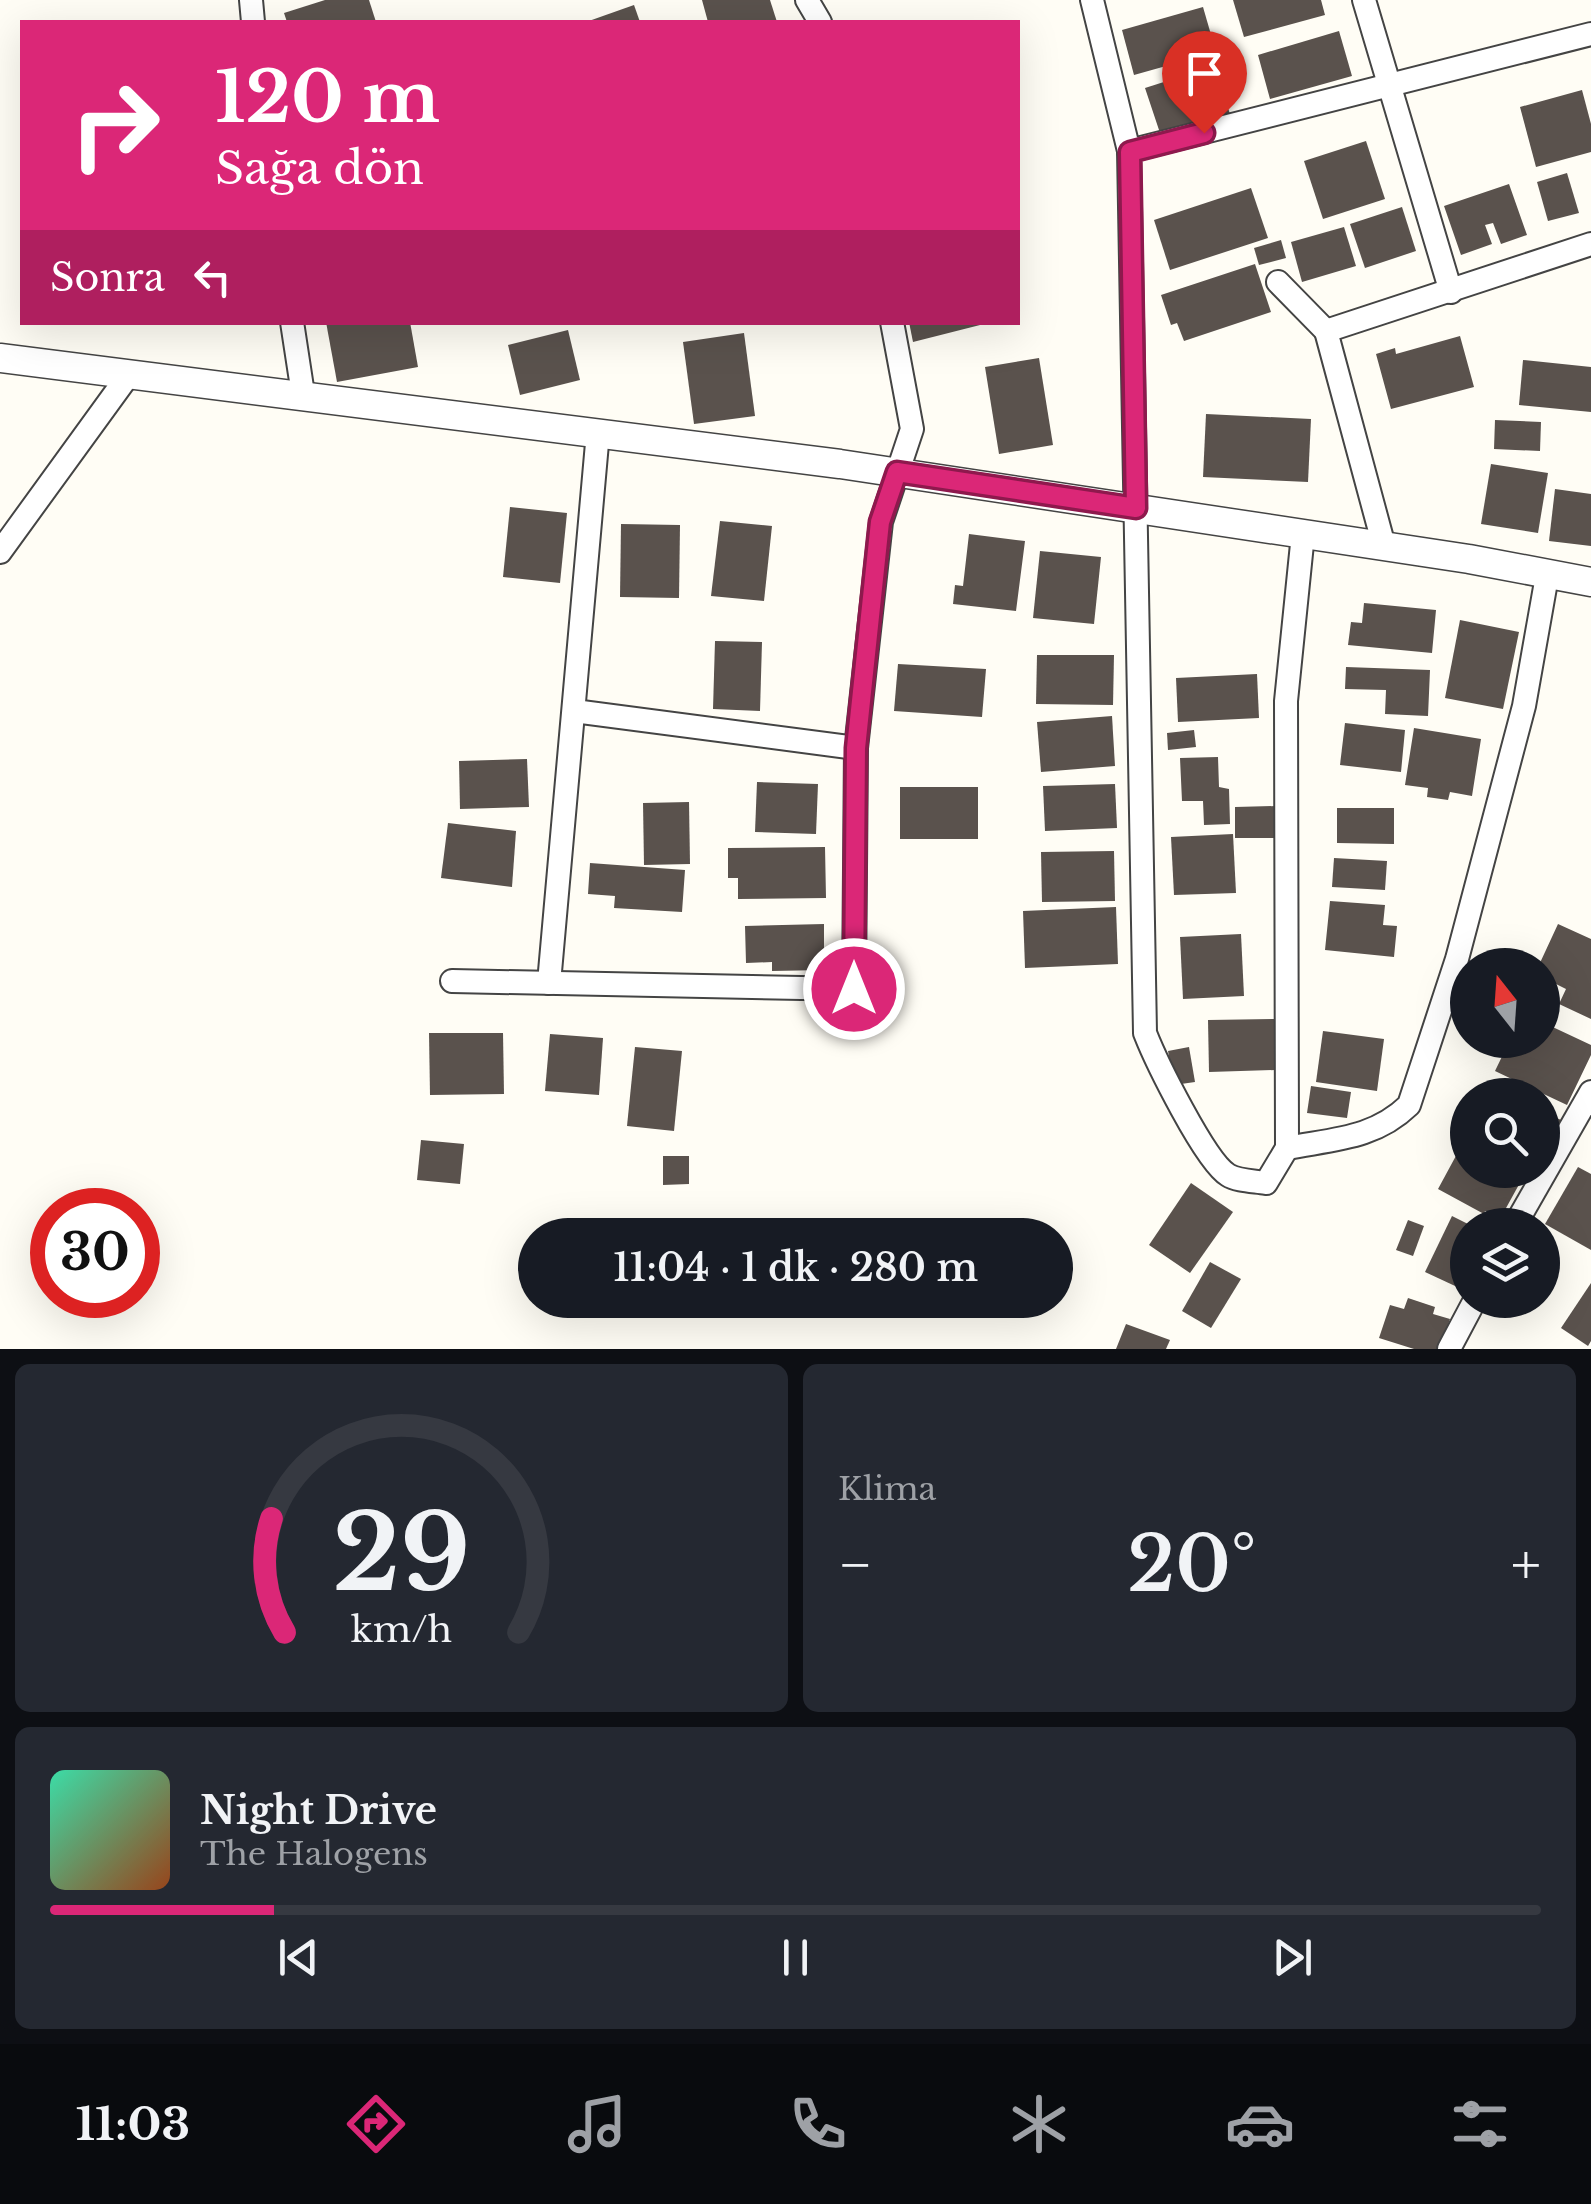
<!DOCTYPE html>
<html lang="tr">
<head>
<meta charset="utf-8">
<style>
	:root { --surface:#171b24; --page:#242831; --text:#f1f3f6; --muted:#9ea1a6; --line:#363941; --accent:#db2777 }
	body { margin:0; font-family:"Libre Baskerville",serif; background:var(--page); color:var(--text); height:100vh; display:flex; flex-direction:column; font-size:38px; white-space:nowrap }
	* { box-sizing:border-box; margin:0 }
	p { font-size:32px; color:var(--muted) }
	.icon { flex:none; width:55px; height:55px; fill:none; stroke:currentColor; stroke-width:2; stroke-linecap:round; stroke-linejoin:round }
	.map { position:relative; height:1349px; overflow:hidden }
	.side { display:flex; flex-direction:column; gap:15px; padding:15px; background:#0d0f14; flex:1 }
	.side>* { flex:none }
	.top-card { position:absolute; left:20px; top:20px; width:1000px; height:305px; border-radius:0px; box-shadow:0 10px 40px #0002; background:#db2777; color:#fff; overflow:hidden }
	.needle { width:65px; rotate:343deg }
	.controls { position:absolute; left:1450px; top:948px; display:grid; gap:20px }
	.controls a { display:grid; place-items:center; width:110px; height:110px; border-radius:50%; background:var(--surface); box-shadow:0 10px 40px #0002; font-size:50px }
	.speed { position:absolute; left:30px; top:1188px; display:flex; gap:20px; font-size:50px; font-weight:700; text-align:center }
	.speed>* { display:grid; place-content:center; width:130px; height:130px; border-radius:50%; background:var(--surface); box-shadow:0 10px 40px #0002; line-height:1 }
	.speed .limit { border:15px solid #d22; background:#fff; color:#111 }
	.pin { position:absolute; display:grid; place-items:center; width:85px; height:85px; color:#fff; margin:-102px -42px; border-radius:50% 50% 50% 0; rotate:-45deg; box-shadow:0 0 10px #0007 }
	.pin .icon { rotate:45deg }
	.me { position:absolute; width:110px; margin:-55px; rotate:0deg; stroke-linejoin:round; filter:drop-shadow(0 0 8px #0008) }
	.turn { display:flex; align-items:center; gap:35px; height:210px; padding:0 30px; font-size:45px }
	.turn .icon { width:130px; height:130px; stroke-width:2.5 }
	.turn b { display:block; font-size:70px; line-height:85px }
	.then { display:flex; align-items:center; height:95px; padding:0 30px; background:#0003; gap:20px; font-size:38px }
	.big { font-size:75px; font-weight:600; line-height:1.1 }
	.side .card { flex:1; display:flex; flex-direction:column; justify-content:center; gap:15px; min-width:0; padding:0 35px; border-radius:15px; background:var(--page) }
	.side .dial { align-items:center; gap:0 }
	.dial svg { height:260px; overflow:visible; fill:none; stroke:var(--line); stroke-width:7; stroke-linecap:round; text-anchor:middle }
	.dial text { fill:var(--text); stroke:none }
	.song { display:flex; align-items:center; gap:30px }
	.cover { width:120px; height:120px; border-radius:15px; background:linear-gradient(135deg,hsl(160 70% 55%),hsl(20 70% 35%)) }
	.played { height:10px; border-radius:5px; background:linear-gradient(90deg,var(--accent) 15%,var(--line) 15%) }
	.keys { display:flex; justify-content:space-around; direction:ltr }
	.heat { display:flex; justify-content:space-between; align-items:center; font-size:55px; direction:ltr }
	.side .tiles { flex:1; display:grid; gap:15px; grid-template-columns:1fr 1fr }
	.card:last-child { grid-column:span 2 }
	.trip { position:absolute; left:518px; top:1218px; width:555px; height:100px; border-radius:50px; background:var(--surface); box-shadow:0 10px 40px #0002; font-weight:600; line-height:100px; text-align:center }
	.tab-bar { display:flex; height:160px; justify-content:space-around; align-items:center; background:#090b0e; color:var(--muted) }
	.tab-bar .icon { width:70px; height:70px }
	.tab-bar .current { color:var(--accent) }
	.tab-bar b { font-size:45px; color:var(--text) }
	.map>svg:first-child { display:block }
	.building { fill:#5a524d }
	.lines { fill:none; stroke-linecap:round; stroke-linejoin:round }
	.minor-casing { stroke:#444; stroke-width:26 }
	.tertiary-casing { stroke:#444; stroke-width:31 }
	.minor { stroke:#fff; stroke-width:22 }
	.tertiary { stroke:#fff; stroke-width:28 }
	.route-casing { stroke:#8e194d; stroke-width:25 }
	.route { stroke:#db2777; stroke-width:18 }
</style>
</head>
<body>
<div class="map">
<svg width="1591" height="1349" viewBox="0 0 1591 1349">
	<rect width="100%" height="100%" fill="#fffdf5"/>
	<!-- building -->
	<g class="building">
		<polygon points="325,0 369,0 376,22 287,22 284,13"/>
		<polygon points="702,0 770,0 777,22 708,22"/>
		<polygon points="1233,0 1321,0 1325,15 1244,37"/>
		<polygon points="634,5 640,22 586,22"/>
		<polygon points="1203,7 1216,52 1134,75 1122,30"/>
		<polygon points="1339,31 1352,76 1270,99 1258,55"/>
		<polygon points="1214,66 1231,117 1162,139 1145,88"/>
		<polygon points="1582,90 1591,124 1591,152 1536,167 1520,107"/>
		<polygon points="1366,141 1385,199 1323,219 1304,161"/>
		<polygon points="1567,173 1579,213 1548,221 1537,182"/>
		<polygon points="1509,184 1527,235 1501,244 1493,223 1485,225 1492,244 1461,255 1444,206"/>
		<polygon points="1251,188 1268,238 1170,270 1154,220"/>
		<polygon points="1402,207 1416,251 1365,268 1350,224"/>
		<polygon points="1344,227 1356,266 1302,282 1291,242"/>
		<polygon points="1281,240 1286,258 1259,265 1254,248"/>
		<polygon points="1255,264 1271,312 1184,341 1177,323 1171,325 1161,295"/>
		<polygon points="326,322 410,322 418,367 337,382"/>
		<polygon points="909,322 984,322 984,324 913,342"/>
		<polygon points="568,330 580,380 520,395 508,345"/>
		<polygon points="744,333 755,416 694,424 683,342"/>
		<polygon points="1460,336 1474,387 1391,409 1376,354 1395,348 1396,354"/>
		<polygon points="1039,358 1053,445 999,454 985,367"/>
		<polygon points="1523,360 1591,367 1591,412 1519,405"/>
		<polygon points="1206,414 1311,419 1308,482 1203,477"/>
		<polygon points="1495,420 1541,422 1540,451 1494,449"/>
		<polygon points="1491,464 1548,473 1538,533 1481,524"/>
		<polygon points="1555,489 1591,494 1591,546 1549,541"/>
		<polygon points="510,507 567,513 560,583 503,577"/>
		<polygon points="720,521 772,526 764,601 711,596"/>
		<polygon points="621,524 680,525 679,598 620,597"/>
		<polygon points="969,534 1025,541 1016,611 953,604 955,585 963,586"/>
		<polygon points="1040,551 1101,557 1094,624 1033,618"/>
		<polygon points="1364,603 1436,610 1432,653 1348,645 1351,622 1362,623"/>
		<polygon points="1460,620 1519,632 1503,709 1445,698"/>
		<polygon points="715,641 762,642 760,711 713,709"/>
		<polygon points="1037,655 1114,655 1113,705 1036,704"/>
		<polygon points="898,664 986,669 982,717 894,711"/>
		<polygon points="1346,667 1430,670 1428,716 1385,714 1386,690 1345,689"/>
		<polygon points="1257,674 1259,718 1178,722 1176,678"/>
		<polygon points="1112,716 1115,766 1041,772 1037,722"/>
		<polygon points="1345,723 1405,730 1401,772 1340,765"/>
		<polygon points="1414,728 1481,739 1472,796 1450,792 1448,800 1427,797 1428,788 1405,785"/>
		<polygon points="1194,730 1196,747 1168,750 1167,733"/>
		<polygon points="1218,757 1219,787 1229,789 1230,824 1204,825 1203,801 1182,801 1180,758"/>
		<polygon points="527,759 529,807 460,809 459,761"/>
		<polygon points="757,782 818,784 816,834 755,832"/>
		<polygon points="1115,784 1117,828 1045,831 1043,786"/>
		<rect x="900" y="787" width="78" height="52"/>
		<polygon points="689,802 690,864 644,865 643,803"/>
		<polygon points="1276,806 1276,838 1235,838 1235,807"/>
		<polygon points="1337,808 1394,808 1394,844 1337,843"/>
		<polygon points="448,823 516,831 512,887 441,878"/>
		<polygon points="1233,834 1236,893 1174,895 1171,837"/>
		<polygon points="825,847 826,898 738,899 738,878 728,878 728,848"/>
		<polygon points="1114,851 1115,901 1042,902 1041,852"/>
		<polygon points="1334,858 1387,861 1385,890 1332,887"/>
		<polygon points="590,863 685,870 682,912 614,908 615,896 588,894"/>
		<polygon points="1330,901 1385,905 1383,925 1397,926 1394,957 1325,950"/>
		<polygon points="1116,907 1118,964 1025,968 1023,911"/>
		<polygon points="824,924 824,970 772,971 772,962 746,963 745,926"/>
		<polygon points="1558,924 1591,939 1591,1019 1559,1004 1566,989 1542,977 1542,965 1539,965"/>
		<polygon points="1241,934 1244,996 1183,999 1180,937"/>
		<polygon points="1274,1019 1275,1070 1209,1072 1208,1020"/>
		<polygon points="1542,1022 1591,1045 1591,1055 1567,1105 1495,1071 1510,1040 1542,1040"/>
		<polygon points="1323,1031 1384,1039 1377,1091 1316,1082"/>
		<polygon points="429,1033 503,1033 504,1094 430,1095"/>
		<polygon points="550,1034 603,1038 599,1095 545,1091"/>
		<polygon points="635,1047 682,1051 674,1131 627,1126"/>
		<polygon points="1189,1047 1195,1082 1174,1085 1168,1051"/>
		<polygon points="1311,1086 1351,1092 1347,1118 1307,1113"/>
		<polygon points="1542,1111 1561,1120 1545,1152 1542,1151"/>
		<polygon points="421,1140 464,1144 460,1184 417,1180"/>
		<polygon points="1464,1141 1468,1143 1468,1170 1527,1170 1500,1219 1485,1211 1484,1214 1438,1189"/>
		<polygon points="663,1156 689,1156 689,1184 663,1185"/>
		<polygon points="1578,1167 1591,1174 1591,1250 1545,1224"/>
		<polygon points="1191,1183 1233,1212 1190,1273 1149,1245"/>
		<polygon points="1452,1216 1468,1224 1468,1292 1425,1272"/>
		<polygon points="1408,1220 1424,1226 1413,1256 1396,1250"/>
		<polygon points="1210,1262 1241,1279 1211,1328 1182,1311"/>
		<polygon points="1591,1283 1591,1341 1588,1346 1561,1328"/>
		<polygon points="1408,1298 1435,1307 1433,1314 1450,1319 1440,1349 1414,1349 1379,1338 1390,1305 1404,1309"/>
		<polygon points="1126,1324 1170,1340 1166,1349 1116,1349"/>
	</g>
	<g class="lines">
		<!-- minor casing -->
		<g class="minor-casing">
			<g id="minor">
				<polyline points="251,0 253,22"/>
				<polyline points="807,0 820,22"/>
				<path d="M1092,0l37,151 16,882c11,28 60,128 83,142 9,6 27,6 38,8l21,-35 -1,-447 17,-167"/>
				<polyline points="1364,0 1451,292"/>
				<polyline points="1129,151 1591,34"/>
				<polyline points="1278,282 1326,331"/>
				<polyline points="292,322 303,394"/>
				<polyline points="1384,546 1326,331 1591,244"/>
				<polyline points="0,552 130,373"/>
				<polyline points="574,711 856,748"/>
				<polyline points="452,981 854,989 856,748 881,522 912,429 892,322"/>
				<polyline points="549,983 598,432"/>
				<path d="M1287,1148c46,-9 87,-9 122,-43l48,-146 67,-253 23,-130"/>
				<polyline points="1515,1225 1591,1092"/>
				<polyline points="1449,1349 1475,1300"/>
			</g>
		</g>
		<!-- tertiary casing -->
		<g class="tertiary-casing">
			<polyline id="tertiary" points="0,358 840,464 1469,559 1591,582"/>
		</g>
		<!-- minor -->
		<use href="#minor" class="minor"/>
		<!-- tertiary -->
		<use href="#tertiary" class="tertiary"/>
	</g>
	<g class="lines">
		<!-- route casing -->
		<g class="route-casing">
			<polyline id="route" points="854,989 856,748 880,522 897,472 1136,508 1130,152 1204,133"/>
		</g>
		<!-- route -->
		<use href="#route" class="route"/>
	</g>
</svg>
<div class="controls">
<a><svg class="needle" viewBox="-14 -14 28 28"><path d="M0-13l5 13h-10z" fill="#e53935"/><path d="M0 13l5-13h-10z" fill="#9ea1a6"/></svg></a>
<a><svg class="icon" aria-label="search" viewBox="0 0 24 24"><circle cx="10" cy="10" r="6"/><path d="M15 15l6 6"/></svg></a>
<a><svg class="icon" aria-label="layers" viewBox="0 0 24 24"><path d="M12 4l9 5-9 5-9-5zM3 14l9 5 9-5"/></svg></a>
</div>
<div class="speed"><div class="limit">30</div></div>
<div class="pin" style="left:1204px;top:133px;background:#d93025"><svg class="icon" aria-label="arrive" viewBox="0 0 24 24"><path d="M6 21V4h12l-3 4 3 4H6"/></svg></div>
<svg class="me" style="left:854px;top:989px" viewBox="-20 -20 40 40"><circle r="17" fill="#db2777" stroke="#fff" stroke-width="3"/><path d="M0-11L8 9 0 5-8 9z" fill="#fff"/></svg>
<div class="trip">11:04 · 1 dk · 280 m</div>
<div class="top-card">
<div class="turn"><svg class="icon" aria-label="right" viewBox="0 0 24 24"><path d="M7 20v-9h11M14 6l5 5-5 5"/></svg><div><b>120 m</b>Sağa dön</div></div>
<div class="then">Sonra<svg class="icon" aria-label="left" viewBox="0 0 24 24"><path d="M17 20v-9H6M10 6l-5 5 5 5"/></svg></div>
</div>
</div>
<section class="side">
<div class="tiles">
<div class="card dial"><svg viewBox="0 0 100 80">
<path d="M14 69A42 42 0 1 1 86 69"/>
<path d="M14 69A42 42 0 0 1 10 34" stroke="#db2777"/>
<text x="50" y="56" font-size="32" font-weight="700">29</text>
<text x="50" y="72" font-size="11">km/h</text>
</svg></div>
<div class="card"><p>Klima</p>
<div class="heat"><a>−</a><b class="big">20°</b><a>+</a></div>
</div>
<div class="card">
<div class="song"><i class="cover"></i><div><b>Night Drive</b><p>The Halogens</p></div></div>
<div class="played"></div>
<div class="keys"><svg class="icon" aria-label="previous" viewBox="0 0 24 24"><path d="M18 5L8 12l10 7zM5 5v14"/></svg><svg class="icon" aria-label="pause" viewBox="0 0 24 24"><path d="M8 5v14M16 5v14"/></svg><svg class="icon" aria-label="next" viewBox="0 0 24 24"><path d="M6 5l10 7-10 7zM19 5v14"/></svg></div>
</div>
</div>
</section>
<nav class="tab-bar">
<b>11:03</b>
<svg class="icon current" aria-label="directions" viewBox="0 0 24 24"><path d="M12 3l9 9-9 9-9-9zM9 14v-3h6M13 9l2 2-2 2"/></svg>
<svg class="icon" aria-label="music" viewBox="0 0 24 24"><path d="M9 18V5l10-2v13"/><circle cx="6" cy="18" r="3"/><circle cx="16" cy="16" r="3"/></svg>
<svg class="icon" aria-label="phone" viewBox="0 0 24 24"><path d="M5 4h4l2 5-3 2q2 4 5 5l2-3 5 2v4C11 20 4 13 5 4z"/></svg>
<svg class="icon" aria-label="climate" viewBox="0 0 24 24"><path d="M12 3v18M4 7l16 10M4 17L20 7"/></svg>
<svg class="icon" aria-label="car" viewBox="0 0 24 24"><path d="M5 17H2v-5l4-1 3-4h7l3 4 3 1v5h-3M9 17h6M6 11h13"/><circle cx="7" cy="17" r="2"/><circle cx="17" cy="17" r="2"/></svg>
<svg class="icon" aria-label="filters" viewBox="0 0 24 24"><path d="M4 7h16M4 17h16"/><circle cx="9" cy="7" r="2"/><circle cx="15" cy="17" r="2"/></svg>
</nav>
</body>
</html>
